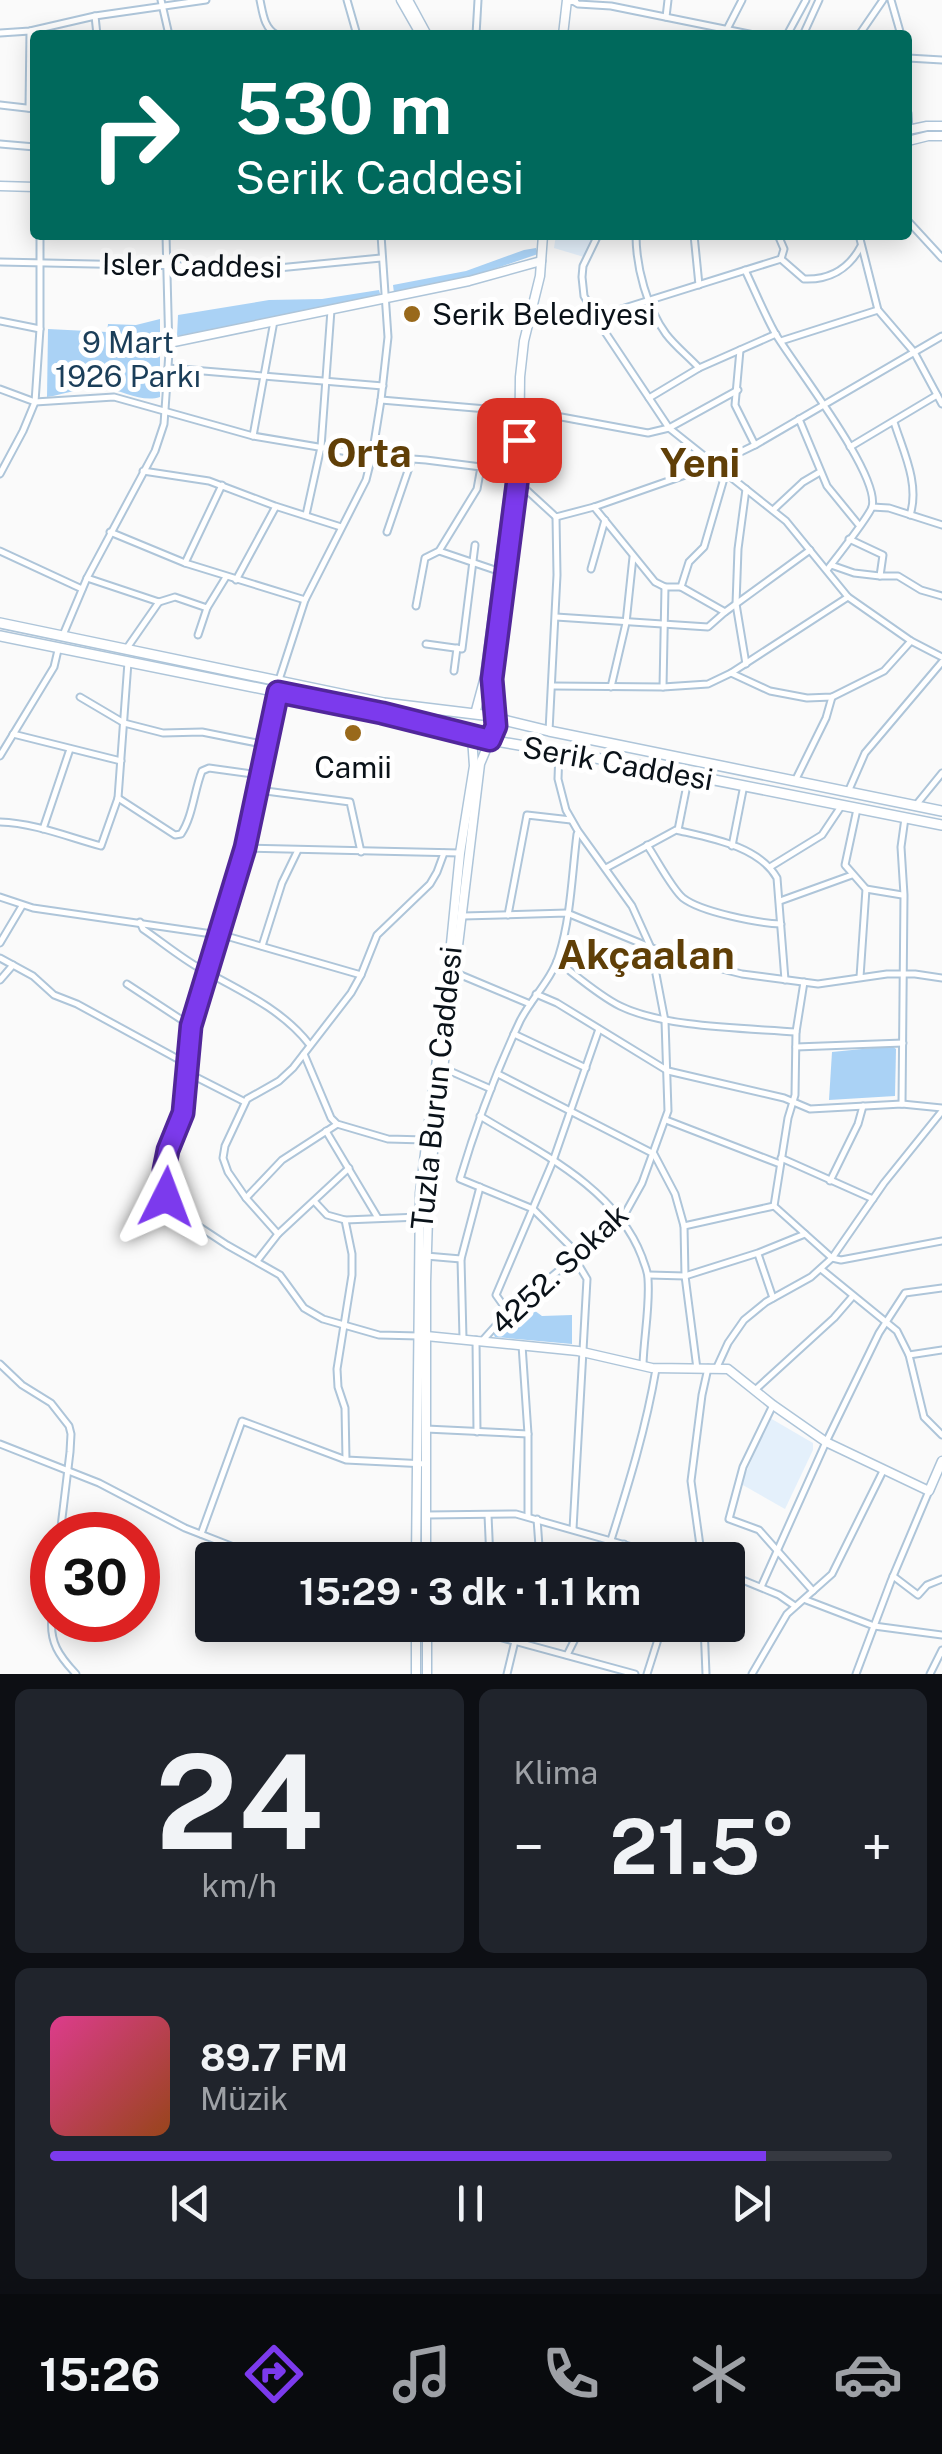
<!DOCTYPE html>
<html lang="tr">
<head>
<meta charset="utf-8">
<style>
	:root { --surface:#171b24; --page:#20242c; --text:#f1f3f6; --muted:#9ea1a6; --line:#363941; --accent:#7c3aed }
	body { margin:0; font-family:"Public Sans",sans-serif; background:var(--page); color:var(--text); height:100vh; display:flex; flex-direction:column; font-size:38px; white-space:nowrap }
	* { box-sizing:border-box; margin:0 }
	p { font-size:32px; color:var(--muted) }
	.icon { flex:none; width:55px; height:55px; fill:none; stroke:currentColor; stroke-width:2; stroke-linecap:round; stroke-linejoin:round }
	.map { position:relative; height:1674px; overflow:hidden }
	.drawer { display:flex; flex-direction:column; gap:15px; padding:15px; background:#0d0f14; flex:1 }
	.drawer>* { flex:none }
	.banner { position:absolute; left:30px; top:30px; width:882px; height:210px; border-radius:10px; box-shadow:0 5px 25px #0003; background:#00695c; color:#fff; overflow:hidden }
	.speed { position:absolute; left:30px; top:1512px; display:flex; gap:20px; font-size:50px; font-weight:700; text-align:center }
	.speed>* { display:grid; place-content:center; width:130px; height:130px; border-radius:50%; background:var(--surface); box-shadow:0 5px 25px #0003; line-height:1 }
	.speed .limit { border:15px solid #d22; background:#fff; color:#111 }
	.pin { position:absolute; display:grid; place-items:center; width:85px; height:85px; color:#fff; margin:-42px; border-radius:20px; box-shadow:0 5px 15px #0006 }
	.me { position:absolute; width:110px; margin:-55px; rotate:3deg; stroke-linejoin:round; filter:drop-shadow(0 0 8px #0008) }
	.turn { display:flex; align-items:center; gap:35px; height:210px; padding:0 40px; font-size:45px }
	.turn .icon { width:130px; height:130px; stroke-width:2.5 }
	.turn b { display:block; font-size:70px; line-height:85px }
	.big { font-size:75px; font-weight:700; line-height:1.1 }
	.drawer .widget { flex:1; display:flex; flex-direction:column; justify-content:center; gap:15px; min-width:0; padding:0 35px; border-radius:15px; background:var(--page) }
	.drawer .dial { align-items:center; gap:0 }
	.dial b { font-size:130px; line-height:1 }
	.song { display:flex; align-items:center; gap:30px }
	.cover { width:120px; height:120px; border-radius:15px; background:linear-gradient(135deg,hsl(330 70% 55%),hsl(20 70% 35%)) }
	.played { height:10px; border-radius:5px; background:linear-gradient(90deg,var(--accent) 85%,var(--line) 85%) }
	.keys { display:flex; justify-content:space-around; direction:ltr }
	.heat { display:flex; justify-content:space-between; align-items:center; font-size:55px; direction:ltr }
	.drawer .tiles { flex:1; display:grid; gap:15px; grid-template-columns:1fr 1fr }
	.widget:last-child { grid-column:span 2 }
	.trip { position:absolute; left:195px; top:1542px; width:550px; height:100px; border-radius:10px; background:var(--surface); box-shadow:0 5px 25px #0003; font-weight:700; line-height:100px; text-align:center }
	.tab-bar { display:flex; height:160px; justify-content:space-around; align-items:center; background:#090b0e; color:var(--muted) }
	.tab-bar .icon { width:70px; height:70px }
	.tab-bar .active { color:var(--accent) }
	.tab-bar b { font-size:45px; color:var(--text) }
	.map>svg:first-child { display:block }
	.built { fill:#e4f0fb }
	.green { fill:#aad2f5 }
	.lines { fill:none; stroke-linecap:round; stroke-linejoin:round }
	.street-casing { stroke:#aec5d9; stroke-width:9 }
	.secondary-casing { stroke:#aec5d9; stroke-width:11 }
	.highway-casing { stroke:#aec5d9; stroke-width:12 }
	.street { stroke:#fff; stroke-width:5 }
	.secondary { stroke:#fff; stroke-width:8 }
	.highway { stroke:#fff; stroke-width:9 }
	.route-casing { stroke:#51269a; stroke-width:25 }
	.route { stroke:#7c3aed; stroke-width:18 }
	.poi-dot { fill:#99691b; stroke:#fff; stroke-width:4 }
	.labels { text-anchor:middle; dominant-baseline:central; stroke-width:10; stroke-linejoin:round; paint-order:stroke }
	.street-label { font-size:30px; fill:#0a1219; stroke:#fff }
	.poi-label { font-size:30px; fill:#0a1219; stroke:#fff; text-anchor:start }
	.park-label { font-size:30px; fill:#1b3e59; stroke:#fff }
	.district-label { font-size:40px; font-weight:bold; fill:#603f07; stroke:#fff }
</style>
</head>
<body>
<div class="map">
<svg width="942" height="1674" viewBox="0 0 942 1674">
	<rect width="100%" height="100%" fill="#fafafa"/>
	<!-- built -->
	<g class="built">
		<polygon points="556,235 597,235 584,257 554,248"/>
		<polygon points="770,1418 813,1443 813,1450 785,1509 741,1484"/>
	</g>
	<!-- green -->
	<g class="green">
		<polygon points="536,248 538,254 459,281 394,293 393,285 466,271 524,250"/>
		<polygon points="379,290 381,297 177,336 178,315 269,300 322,299"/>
		<path d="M160,319v78c-18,6 -38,-7 -56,-9 -19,-2 -39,6 -57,9l1,-68 59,3 1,-8 28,1z"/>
		<polygon points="892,1046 896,1049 895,1096 829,1100 832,1052"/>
		<polygon points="527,1305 542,1316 572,1315 572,1344 495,1337 493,1333"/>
	</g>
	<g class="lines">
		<!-- street casing -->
		<g class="street-casing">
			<g id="street">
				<polyline points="161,0 169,35"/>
				<path d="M260,0c3,14 4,28 17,35"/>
				<polyline points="347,0 357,35"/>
				<polyline points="891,0 901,35"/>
				<polyline points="573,1 578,4 611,6 754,35"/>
				<polyline points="95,16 97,35"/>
				<polyline points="666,17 668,0"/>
				<polyline points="0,33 30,31 95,16 206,0"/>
				<polyline points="476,35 478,0"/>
				<polyline points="724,35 742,0"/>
				<polyline points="787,35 806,0"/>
				<polyline points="803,35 819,0"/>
				<polyline points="859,35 883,0"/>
				<polyline points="908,58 942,60"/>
				<polyline points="0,105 35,109"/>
				<polyline points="29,108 30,31"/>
				<polyline points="908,113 909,130"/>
				<polyline points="0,144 35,147"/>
				<polyline points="908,221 942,258"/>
				<polyline points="598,235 583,266 582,277 584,296 605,332 669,428 786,521 848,597 911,641 942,657"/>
				<path d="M636,235c0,32 11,73 30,99 9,12 23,23 33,34"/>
				<polyline points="694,235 699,285"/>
				<polyline points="859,235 878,310 914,352 942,404"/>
				<path d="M781,259l23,20c25,1 45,-10 57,-33"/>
				<polyline points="0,262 278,268 381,258"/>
				<path d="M745,270c10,21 19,43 30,63 18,31 106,142 97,174 -4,11 -36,51 -45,63"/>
				<polyline points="596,317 781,259 784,249 778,235"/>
				<polyline points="0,321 40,329"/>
				<polyline points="781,341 878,310"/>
				<polyline points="740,350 735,405 755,445"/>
				<polyline points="168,368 383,386"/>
				<polyline points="0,389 35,402 114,397 253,436 372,456 426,460 481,467 510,477"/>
				<polyline points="649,398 699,368 776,334"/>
				<polyline points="381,400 545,414 648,433 669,428 738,390"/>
				<polyline points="799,419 827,486 858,524"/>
				<path d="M894,422c9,29 26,62 16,93"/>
				<polyline points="253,436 274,321"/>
				<polyline points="850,447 937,395"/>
				<polyline points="143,471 209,481 275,506 341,527"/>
				<polyline points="0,474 23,431 35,402 40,329 40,235"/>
				<polyline points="519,483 556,517 594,507 714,465 755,445 942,336"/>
				<polyline points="594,507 655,582 665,587 681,587 689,562 704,547 725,475"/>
				<polyline points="872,507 889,508 942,525"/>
				<polyline points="773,510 803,482 820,472"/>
				<polyline points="306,515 321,447 331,310"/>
				<polyline points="110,532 185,563 305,600"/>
				<polyline points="387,532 412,459"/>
				<polyline points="849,539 883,555 880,576 898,576 921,590 942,596"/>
				<polyline points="0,551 82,589"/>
				<polyline points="439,551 498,571"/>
				<polyline points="185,563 222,485"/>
				<polyline points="831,565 854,573 880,576"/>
				<polyline points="591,569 605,520"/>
				<polyline points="87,578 159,602 175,597 207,608"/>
				<polyline points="236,580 275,508"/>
				<polyline points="681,587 725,612"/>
				<polyline points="416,606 425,558 439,551 477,489 481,467"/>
				<polyline points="556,617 708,627 725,612 810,550"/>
				<polyline points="63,635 87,578 155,451 164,424 169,352 166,235"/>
				<polyline points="198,635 207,608 226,577"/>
				<polyline points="426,644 462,649 475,545"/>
				<polyline points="127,648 159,602"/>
				<polyline points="746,664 736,604 738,549 746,489"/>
				<polyline points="454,671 457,648"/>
				<polyline points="731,673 770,691 807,698 832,697 884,671 911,641"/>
				<polyline points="279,680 305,600 366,480 372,456 381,400 388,337 381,235"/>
				<polyline points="553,686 663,687 708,684 731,673 848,597"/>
				<polyline points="611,687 626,623 633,557"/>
				<polyline points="663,687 665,587"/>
				<path d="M278,692l-33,156 -54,178c-6,27 -3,54 -7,80 -4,37 -41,69 -7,106l50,33 53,30 24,33 19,11 56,16 40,1"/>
				<polyline points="80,697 124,723 163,733 202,732 267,745"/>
				<polyline points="549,731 557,575 556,517"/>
				<polyline points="13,734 121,761"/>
				<polyline points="0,756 54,667 58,650"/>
				<polyline points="795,781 826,718 832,697"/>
				<polyline points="258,790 350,802 361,852"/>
				<polyline points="848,792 865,753 942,662"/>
				<path d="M118,798l57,37 6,-1c12,-18 13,-43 21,-63l7,-3 51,7"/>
				<polyline points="916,805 942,773"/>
				<polyline points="857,809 845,865 866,889 860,977"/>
				<path d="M0,822c34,1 68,15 101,24l17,-48 10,-136"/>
				<polyline points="43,829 70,749"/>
				<polyline points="678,830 689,775"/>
				<path d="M577,834c-5,39 -6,83 -18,121 -7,24 -28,44 -39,66 -24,51 -44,104 -60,158l73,30 47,47"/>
				<path d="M647,845c9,13 25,44 36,53 18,14 74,25 98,26"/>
				<polyline points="732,846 744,785"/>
				<polyline points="245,848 460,853"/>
				<polyline points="770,867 822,835 842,805"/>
				<path d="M606,868l70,-38c34,8 83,16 101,48l8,102"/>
				<polyline points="866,889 902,895"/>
				<polyline points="0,897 33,908 226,936 361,975"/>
				<polyline points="780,901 852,875"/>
				<polyline points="508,915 527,815 571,820"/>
				<polyline points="463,916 567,913 674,957 742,974 818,984 887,974 915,974 942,978"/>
				<path d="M140,922l3,7c19,13 38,29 58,40 38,21 81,40 108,75"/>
				<polyline points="0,943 22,906"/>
				<polyline points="262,946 282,883 298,850"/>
				<polyline points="0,958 33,976 54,995 77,1004 187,1064"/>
				<path d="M557,961c20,15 41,34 63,45 45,22 126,22 176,26"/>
				<polyline points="456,973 530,1004"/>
				<polyline points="0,980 13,965"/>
				<polyline points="804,982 796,1032 795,1095 788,1118 774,1206 832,1258 841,1260 942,1241"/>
				<polyline points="127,984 191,1026"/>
				<polyline points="536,994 557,1003 668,1071 784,1098 810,1109 902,1104 942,1108"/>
				<polyline points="514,1034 586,1068"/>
				<polyline points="796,1047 903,1043"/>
				<polyline points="304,1054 331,1118 337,1124 388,1139 425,1140"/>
				<polyline points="443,1068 491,1089"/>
				<polyline points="186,1072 245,1102"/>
				<polyline points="498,1074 654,1154 675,1194 684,1226 685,1276 697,1369"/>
				<polyline points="902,1104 904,895 901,847 905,818"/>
				<path d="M480,1116c59,36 136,72 162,141 2,7 6,14 6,22 2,27 -4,57 -5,85"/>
				<polyline points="666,1120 780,1164"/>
				<polyline points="326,1131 378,1218"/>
				<polyline points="781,1158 873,1199"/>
				<polyline points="830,1181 858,1124 863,1106"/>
				<polyline points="246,1198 282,1160 336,1125"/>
				<polyline points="314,1201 327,1215 345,1220 420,1217"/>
				<polyline points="345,1220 352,1254 352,1275 337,1369 338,1387 345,1408 346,1459"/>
				<polyline points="684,1226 774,1206"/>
				<polyline points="278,1234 246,1198 228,1172 223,1158 225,1146 247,1099 279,1081 293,1068 351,993 361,975 377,935 430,884 437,872 444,853"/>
				<polyline points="758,1254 773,1298"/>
				<polyline points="426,1256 461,1259"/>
				<polyline points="257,1261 278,1234 349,1168"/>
				<polyline points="821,1269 897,1331 909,1355 924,1417 942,1435"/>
				<polyline points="649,1275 685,1276 758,1253 805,1234"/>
				<polyline points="508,1312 496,1295 553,1161 599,1029"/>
				<polyline points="463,1338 461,1259 480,1187"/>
				<polyline points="476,1340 477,1432"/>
				<polyline points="483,1340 508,1312 622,1219 642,1183 668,1111 665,1021 651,948 632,906 578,831 566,810 558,779 559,751"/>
				<polyline points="522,1345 528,1434 528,1516"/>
				<polyline points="909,1355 942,1350"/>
				<polyline points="0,1364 22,1385 51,1403 69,1426 71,1434 70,1452 60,1535"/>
				<polyline points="717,1367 728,1343 744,1320 766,1302 811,1277 832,1258 884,1183 942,1111"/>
				<polyline points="755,1390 834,1318 853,1296"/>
				<polyline points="773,1405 743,1467 729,1519 759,1530 813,1591"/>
				<polyline points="426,1429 528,1434"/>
				<polyline points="0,1444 99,1483 185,1528 267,1560"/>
				<polyline points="427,1515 516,1514 678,1560"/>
				<polyline points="488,1515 490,1560"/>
				<polyline points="537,1519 540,1560"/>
				<polyline points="573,1529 587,1279 575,1259"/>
				<polyline points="201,1534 242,1421 346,1460 426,1464"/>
				<path d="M611,1540c18,-57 35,-112 45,-171"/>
				<polyline points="619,1560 624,1544"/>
				<polyline points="702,1560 691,1481 702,1395 708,1368"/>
				<polyline points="728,1574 779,1595 795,1606"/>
				<polyline points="893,1576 918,1595 927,1585 942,1579"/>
				<polyline points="761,1587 826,1442 879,1333 905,1293 942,1288"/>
				<polyline points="806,1600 874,1626 942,1635"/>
				<path d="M52,1616c-3,26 7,40 24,58"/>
				<polyline points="455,1625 635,1674"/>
				<polyline points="704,1625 706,1674"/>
				<polyline points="567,1655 582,1625"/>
				<polyline points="507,1674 515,1641"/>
				<polyline points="647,1674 660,1633"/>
				<polyline points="752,1674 787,1614 832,1574 883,1471"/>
				<polyline points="856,1674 891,1581 929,1491"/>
				<polyline points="930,1674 942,1650"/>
			</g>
		</g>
		<!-- secondary casing -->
		<g class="secondary-casing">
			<g id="secondary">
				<polyline points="401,0 421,35"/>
				<polyline points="408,0 427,35"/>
				<polyline points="563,35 567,0 574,0"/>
				<polyline points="908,130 927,126 942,126"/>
				<polyline points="908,141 928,136 942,136"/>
				<polyline points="0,186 35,187"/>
				<polyline points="169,343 469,281 541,261"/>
				<polyline points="475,714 485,677 512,471 513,412"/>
				<polyline points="495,717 493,679 519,469 520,377 524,341 540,276 543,235"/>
				<polyline points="426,1336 578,1351 652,1368 728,1369 773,1405 826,1442 929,1491 942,1461"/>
				<polyline points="416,1560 420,1193 449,964 460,853 474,766 472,737"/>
				<polyline points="426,1560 426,1282 429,1185 480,764 490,740"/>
				<polyline points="416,1625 416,1674"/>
				<polyline points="427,1625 427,1674"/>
			</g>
		</g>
		<!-- highway casing -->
		<g class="highway-casing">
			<g id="highway">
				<polyline points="0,623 384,703 483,715 549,731 942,811"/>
				<polyline points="0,636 382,713 478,738 659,769 942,825"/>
			</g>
		</g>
		<!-- street -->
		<use href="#street" class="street"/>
		<!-- secondary -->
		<use href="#secondary" class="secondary"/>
		<!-- highway -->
		<use href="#highway" class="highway"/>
	</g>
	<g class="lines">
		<!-- route casing -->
		<g class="route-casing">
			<polyline id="route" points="166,1197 164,1170 168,1150 183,1113 191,1026 245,848 278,692 382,713 490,740 496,726 492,679 519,468 519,440"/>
		</g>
		<!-- route -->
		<use href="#route" class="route"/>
	</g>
	<!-- markers -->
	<g class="poi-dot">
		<circle cx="412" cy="314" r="10"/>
		<circle cx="353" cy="733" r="10"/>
	</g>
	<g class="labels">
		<!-- street labels -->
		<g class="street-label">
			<text transform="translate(192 265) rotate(1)">Isler Caddesi</text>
			<text transform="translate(618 763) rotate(10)">Serik Caddesi</text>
			<text transform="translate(436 1088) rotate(-84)">Tuzla Burun Caddesi</text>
			<text transform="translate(559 1269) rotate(-43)">4252. Sokak</text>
		</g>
		<!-- poi labels -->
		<g class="poi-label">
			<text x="432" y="314">Serik Belediyesi</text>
			<text x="353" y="767" text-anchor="middle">Camii</text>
		</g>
		<!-- park labels -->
		<g class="park-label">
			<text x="128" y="342">9 Mart<tspan x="128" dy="34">1926 Parkı</tspan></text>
		</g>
		<!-- district labels -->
		<g class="district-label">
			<text x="369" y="452">Orta</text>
			<text x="700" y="462">Yeni</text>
			<text x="646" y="954">Akçaalan</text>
		</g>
	</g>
</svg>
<div class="speed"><div class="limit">30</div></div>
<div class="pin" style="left:519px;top:440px;background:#d93025"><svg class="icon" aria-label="arrive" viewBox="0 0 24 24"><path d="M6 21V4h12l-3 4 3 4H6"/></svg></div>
<svg class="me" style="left:166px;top:1197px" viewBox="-20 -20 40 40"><path d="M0-17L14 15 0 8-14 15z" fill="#7c3aed" stroke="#fff" stroke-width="4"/></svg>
<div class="trip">15:29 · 3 dk · 1.1 km</div>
<div class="banner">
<div class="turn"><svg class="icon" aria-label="right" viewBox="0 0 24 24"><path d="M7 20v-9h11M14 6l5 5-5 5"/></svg><div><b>530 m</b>Serik Caddesi</div></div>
</div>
</div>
<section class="drawer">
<div class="tiles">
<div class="widget dial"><b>24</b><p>km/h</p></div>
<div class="widget"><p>Klima</p>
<div class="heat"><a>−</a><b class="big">21.5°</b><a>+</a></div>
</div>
<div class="widget">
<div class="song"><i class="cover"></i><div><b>89.7 FM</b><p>Müzik</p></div></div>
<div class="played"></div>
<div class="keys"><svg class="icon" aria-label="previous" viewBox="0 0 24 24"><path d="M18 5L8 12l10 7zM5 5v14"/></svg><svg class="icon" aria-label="pause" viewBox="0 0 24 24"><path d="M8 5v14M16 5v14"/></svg><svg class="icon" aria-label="next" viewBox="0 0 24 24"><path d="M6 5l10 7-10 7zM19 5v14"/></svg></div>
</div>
</div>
</section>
<nav class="tab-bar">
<b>15:26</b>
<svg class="icon active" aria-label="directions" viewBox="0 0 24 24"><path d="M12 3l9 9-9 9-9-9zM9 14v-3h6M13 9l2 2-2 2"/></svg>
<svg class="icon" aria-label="music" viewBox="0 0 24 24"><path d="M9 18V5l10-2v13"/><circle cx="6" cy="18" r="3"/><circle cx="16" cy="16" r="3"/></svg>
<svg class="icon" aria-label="phone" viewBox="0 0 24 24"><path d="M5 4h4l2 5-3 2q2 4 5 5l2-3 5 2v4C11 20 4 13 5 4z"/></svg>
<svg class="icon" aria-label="climate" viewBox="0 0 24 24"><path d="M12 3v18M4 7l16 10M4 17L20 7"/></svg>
<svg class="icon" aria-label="car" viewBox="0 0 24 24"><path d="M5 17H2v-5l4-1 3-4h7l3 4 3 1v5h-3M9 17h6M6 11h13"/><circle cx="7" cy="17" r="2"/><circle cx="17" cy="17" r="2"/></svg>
</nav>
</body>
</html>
